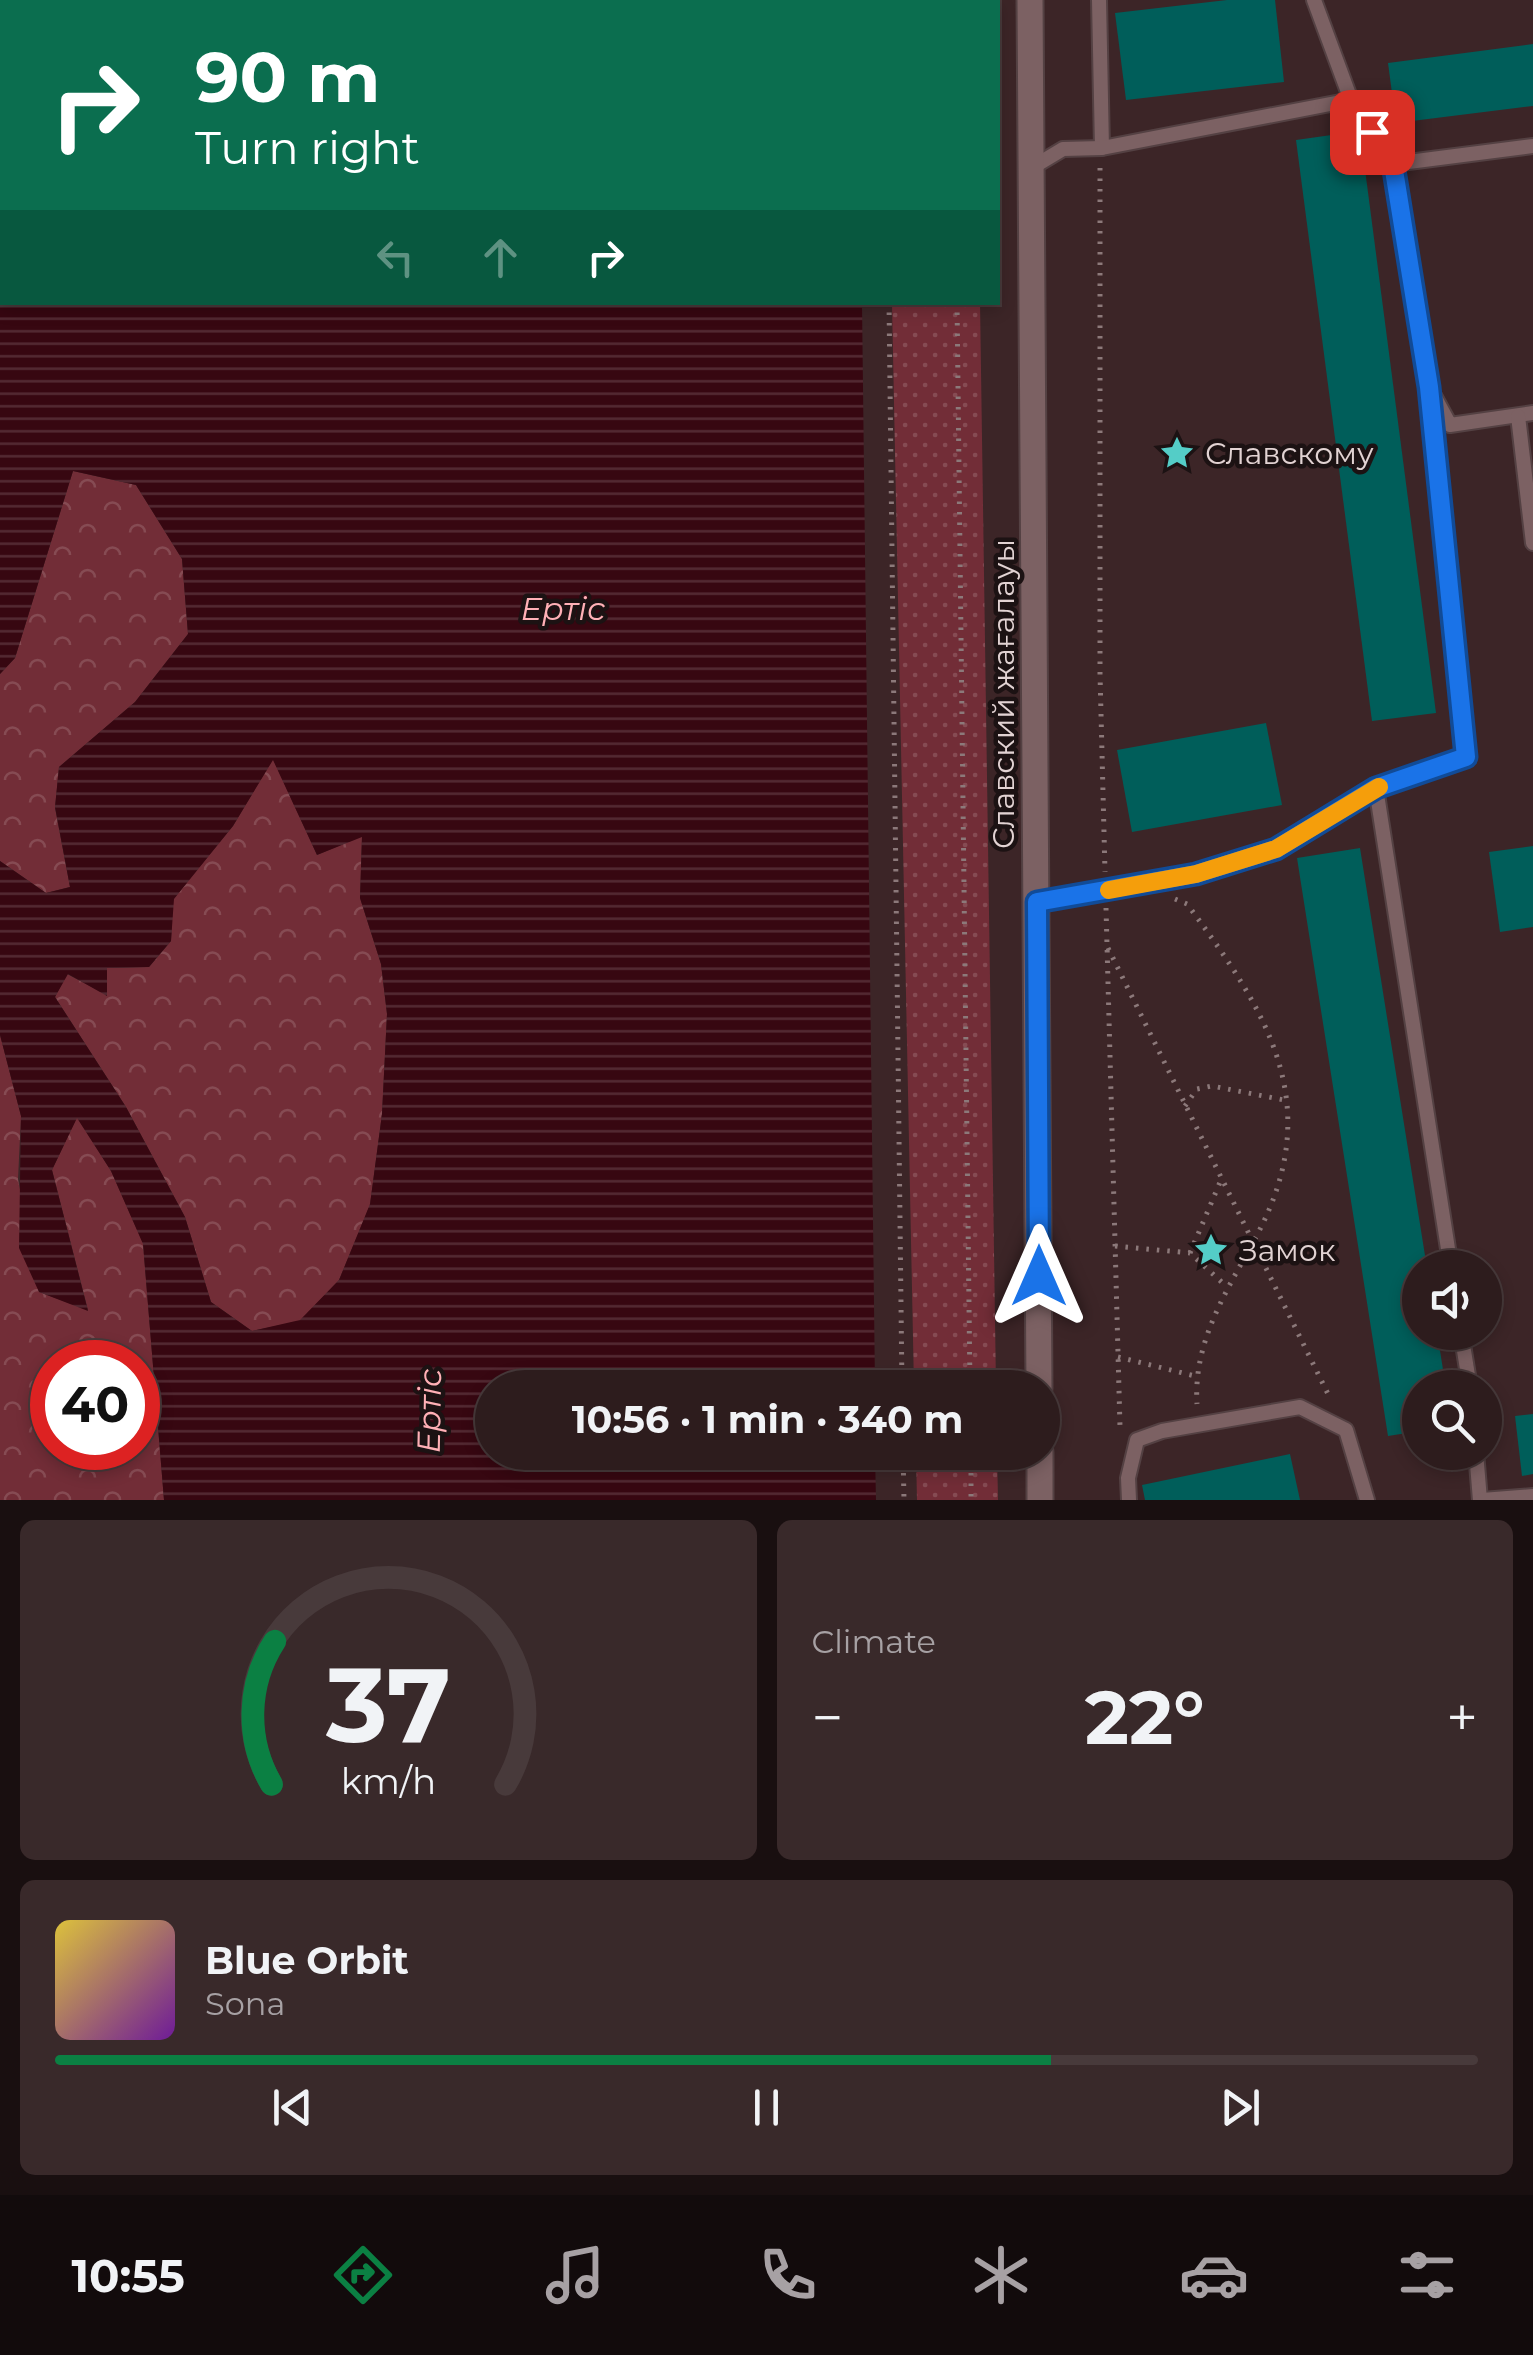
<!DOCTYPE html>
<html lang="en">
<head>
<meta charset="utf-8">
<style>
	:root { --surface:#2d1c1d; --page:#39292a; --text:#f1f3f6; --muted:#a7a1a4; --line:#483a3b; --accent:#0b8043 }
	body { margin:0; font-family:Montserrat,sans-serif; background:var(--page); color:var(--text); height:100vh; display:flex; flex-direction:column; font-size:38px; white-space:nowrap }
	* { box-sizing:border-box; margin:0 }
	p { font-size:32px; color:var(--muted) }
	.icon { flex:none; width:55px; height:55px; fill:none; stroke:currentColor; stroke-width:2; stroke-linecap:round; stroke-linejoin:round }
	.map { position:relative; height:1500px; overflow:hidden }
	.drawer { display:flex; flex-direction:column; gap:20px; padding:20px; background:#190f10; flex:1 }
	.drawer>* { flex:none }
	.banner { position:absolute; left:0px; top:0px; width:1000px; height:305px; box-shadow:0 5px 15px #0003,0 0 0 2px var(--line); background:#0b6e4f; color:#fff; overflow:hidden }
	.buttons { position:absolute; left:1402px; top:1250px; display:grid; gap:20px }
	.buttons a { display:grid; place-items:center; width:100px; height:100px; border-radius:50%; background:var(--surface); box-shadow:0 5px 15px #0003,0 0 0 2px var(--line); font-size:50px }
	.speed { position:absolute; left:30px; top:1340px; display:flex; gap:20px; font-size:50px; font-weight:700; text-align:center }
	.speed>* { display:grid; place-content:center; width:130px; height:130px; border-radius:50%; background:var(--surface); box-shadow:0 5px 15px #0003,0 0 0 2px var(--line); line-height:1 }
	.speed .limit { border:15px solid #d22; background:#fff; color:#111 }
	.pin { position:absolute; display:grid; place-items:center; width:85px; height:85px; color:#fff; margin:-42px; border-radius:20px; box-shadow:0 5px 15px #0006 }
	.me { position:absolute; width:110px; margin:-55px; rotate:0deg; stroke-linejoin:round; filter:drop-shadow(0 0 8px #0008) }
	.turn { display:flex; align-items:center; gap:35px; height:210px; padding:0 30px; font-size:45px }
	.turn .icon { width:130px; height:130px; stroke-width:2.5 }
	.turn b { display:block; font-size:70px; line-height:85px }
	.lanes { display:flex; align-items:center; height:95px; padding:0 30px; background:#0003; justify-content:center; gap:50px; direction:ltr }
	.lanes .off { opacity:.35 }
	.big { font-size:75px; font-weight:700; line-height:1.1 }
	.drawer .card { flex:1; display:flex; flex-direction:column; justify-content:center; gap:15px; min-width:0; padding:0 35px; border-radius:15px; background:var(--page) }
	.drawer .dial { align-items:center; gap:0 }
	.dial svg { height:260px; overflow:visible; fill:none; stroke:var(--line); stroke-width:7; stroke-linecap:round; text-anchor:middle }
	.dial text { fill:var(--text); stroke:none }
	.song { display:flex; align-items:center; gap:30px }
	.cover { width:120px; height:120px; border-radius:15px; background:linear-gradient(135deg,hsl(50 70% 55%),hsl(280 70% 35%)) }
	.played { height:10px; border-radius:5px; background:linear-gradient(90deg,var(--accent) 70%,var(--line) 70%) }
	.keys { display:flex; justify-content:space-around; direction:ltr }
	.heat { display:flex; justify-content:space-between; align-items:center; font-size:55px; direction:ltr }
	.drawer .tiles { flex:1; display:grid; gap:20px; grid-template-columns:1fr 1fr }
	.card:last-child { grid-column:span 2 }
	.trip { position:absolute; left:475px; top:1370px; width:585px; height:100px; border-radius:50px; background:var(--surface); box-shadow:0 5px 15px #0003,0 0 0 2px var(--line); font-weight:700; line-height:100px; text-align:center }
	.dock { display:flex; height:160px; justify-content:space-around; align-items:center; background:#120b0c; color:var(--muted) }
	.dock .icon { width:70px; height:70px }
	.dock .on { color:var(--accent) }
	.dock b { font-size:45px; color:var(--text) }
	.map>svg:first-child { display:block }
	.forest { fill:url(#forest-crowns); fill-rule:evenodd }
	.park { fill:url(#park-dots) }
	.water { fill:url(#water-rules); fill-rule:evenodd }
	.building { fill:#005e5a }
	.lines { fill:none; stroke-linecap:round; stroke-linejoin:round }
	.service-casing { stroke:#544143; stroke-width:18 }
	.tertiary-casing { stroke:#544143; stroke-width:29 }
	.path { stroke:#8c797a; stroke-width:5; stroke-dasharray:2.5 8; stroke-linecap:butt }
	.service { stroke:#7c6163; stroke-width:14 }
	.tertiary { stroke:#7c6163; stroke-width:25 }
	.route-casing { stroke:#114b97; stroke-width:25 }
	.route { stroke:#1a73e8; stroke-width:18 }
	.slow { stroke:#f59e0b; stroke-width:18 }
	.labels { text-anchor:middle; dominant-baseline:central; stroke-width:9; stroke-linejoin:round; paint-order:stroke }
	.poi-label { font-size:30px; fill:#e2d3d3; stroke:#1c1213; text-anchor:start }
	.street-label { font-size:30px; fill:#e2d3d3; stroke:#1c1213 }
	.water-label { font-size:32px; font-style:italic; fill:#ffb0b6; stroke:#1c1213 }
</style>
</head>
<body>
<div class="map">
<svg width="1533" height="1500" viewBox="0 0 1533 1500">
	<defs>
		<pattern id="forest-crowns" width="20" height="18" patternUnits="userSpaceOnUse" patternTransform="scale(2.5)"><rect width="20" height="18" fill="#722d37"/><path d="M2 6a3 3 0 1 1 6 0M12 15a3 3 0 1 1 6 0" fill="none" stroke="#864b53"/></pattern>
		<pattern id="park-dots" width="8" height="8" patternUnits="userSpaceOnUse" patternTransform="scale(2.5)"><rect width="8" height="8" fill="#722d37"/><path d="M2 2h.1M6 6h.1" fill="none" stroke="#864b53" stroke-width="1.8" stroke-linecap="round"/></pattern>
		<pattern id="water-rules" width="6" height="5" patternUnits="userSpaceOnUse" patternTransform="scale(2.5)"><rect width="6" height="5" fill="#370711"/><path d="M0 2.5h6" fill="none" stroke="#542a33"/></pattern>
	</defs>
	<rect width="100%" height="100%" fill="#3c2527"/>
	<!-- forest -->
	<g class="forest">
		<polygon points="73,471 136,485 182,559 188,634 135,702 59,767 55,808 70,887 46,893 0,861 0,674 15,658"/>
		<polygon points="273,759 317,855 362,836 360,898 381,964 387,1014 382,1114 370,1205 339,1280 300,1321 252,1331 211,1302 185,1217 126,1107 55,997 67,974 107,995 107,968 149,967 171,941 173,899 233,826"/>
		<path d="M0,1035l21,81 -3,63 21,113 49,18 -36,-140 25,-53 34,54 32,72 21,257h-164zM52,1362h86v86h-86z"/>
	</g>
	<!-- park -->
	<g class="park">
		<polygon points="892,303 980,303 996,1387 914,1387"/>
		<polygon points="916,1453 997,1453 998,1500 917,1500"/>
	</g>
	<!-- water -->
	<path class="water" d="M0,0h859l-857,2v300l860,1 13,1084 -383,1v64l383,1 1,47h-712l-21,-256 -32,-73 -34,-53 -25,52 36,141 -49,-19 -20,-44 2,-132 -21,-81v-174l46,32 24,-6 -15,-80 4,-40 76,-65 53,-68 -6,-75 -46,-74 -63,-14 -58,187 -15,16zM273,760l44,95 45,-18 -2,61 21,66 6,50 -5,100 -12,90 -31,76 -39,40 -48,11 -41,-29 -26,-85 -59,-110 -71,-110 13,-23 39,22v-28l42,-1 22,-26 3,-42 59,-73z"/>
	<!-- building -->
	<g class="building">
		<polygon points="1227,0 1275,0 1284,82 1126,100 1115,13"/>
		<polygon points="1533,44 1533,106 1396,123 1388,63"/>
		<polygon points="1360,131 1436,713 1372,721 1296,140"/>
		<polygon points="1266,723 1282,805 1132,832 1117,750"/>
		<polygon points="1533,846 1533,927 1500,932 1489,852"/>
		<polygon points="1360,848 1427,1268 1420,1268 1420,1332 1437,1332 1446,1388 1420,1388 1420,1431 1388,1436 1297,858"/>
		<polygon points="1533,1414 1533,1474 1522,1476 1515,1416"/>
		<polygon points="1290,1454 1300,1500 1145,1500 1142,1485"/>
	</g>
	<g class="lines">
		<!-- service casing -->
		<g class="service-casing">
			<g id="service">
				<polyline points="1099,0 1102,148"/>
				<polyline points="1314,0 1351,100"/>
				<polyline points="1033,167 1063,149 1102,148 1351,100 1393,164"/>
				<polyline points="1432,392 1450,425 1533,413"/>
				<polyline points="1518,416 1533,543"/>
				<polyline points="1376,788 1451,1268"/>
				<polyline points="1037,903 1196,874 1277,849 1376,788 1466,757 1429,387 1393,164 1533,146"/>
				<polyline points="1461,1332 1470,1388"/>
				<polyline points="1476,1452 1480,1500"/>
				<polyline points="1129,1500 1128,1478 1137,1440 1162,1431 1300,1407 1346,1430 1367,1500"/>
				<polyline points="1482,1500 1533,1496"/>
			</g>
		</g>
		<!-- tertiary casing -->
		<g class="tertiary-casing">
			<g id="tertiary">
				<polyline points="1030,0 1039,1388"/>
				<polyline points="1040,1452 1040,1500"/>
			</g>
		</g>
		<!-- path -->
		<g class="path">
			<polyline points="886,0 886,2"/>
			<polyline points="953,0 953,2"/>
			<polyline points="1100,168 1100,674 1105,872"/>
			<polyline points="889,302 902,1388"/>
			<polyline points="957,302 970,1388"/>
			<path d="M1175,899l12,5c78,105 140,198 71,329 -29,55 -65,106 -61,171"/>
			<polyline points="1106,908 1120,1427"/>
			<polyline points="1108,948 1329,1396"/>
			<polyline points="1185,1106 1197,1089 1212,1086 1284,1100"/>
			<polyline points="1115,1246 1190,1253 1227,1287"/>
			<polyline points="1190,1253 1221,1180"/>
			<polyline points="1118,1357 1195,1376"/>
			<polyline points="903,1452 904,1500"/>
			<polyline points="971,1452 971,1500"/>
		</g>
		<!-- service -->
		<use href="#service" class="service"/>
		<!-- tertiary -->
		<use href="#tertiary" class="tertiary"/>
	</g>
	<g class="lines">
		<!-- route casing -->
		<g class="route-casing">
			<polyline id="route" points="1039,1276 1037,902 1196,874 1276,849 1376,788 1466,757 1429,387 1393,164 1372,132"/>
		</g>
		<!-- route -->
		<use href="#route" class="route"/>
		<!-- slow -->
		<polyline class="slow" points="1109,890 1196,874 1276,849 1379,787"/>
	</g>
	<!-- icons -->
	<defs>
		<g id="sight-bare" transform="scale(2.7)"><path d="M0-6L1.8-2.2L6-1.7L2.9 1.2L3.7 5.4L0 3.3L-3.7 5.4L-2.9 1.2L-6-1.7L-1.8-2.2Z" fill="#54cdc7" stroke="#1c1213" stroke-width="2.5" paint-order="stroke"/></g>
	</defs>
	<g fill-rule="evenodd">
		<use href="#sight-bare" x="1177" y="453"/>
		<use href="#sight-bare" x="1211" y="1250"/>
	</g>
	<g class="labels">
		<!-- poi labels -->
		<g class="poi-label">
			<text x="1205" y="453">Славскому</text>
			<text x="1239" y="1250">Замок</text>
		</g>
		<!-- street labels -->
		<g class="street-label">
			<text transform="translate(1003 694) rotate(-90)">Славский жағалауы</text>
		</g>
		<!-- water labels -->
		<g class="water-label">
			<text x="563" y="608">Ертіс</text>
			<text transform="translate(429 1411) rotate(-89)">Ертіс</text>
		</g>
	</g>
</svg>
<div class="buttons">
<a><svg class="icon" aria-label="sound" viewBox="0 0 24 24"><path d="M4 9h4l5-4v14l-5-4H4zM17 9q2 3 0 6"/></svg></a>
<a><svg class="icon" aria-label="search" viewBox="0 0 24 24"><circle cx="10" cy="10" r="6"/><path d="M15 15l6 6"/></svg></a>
</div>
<div class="speed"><div class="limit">40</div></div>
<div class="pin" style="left:1372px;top:132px;background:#d93025"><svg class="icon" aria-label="arrive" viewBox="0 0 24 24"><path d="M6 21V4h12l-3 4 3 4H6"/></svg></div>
<svg class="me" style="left:1039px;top:1276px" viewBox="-20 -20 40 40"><path d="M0-17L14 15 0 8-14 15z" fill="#1a73e8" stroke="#fff" stroke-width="4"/></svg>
<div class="trip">10:56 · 1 min · 340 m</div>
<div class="banner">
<div class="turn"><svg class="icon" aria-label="right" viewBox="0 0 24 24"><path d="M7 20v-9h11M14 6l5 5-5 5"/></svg><div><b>90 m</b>Turn right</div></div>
<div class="lanes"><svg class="icon off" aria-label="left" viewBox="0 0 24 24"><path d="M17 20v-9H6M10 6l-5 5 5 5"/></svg><svg class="icon off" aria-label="ahead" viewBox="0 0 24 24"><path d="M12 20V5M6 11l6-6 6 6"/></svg><svg class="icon" aria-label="right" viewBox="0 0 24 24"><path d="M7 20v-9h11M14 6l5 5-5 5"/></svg></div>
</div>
</div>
<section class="drawer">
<div class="tiles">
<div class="card dial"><svg viewBox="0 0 100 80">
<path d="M14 69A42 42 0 1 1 86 69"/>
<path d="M14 69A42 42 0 0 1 15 25" stroke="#0b8043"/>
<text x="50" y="56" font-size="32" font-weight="700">37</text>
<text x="50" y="72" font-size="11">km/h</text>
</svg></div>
<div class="card"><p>Climate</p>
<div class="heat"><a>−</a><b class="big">22°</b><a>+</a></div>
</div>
<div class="card">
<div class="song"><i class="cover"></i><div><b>Blue Orbit</b><p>Sona</p></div></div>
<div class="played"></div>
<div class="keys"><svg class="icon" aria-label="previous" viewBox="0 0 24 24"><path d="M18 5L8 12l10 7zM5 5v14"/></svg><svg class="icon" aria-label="pause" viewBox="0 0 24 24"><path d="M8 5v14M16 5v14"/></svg><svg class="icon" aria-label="next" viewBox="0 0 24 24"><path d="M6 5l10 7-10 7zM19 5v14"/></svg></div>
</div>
</div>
</section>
<nav class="dock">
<b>10:55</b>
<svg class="icon on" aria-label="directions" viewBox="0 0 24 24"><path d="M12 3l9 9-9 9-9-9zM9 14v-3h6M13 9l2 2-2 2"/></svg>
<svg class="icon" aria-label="music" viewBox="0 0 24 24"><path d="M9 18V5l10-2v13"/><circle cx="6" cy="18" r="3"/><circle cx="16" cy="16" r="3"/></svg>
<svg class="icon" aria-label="phone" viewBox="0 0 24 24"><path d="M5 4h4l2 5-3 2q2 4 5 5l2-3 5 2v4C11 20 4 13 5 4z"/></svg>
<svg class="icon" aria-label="climate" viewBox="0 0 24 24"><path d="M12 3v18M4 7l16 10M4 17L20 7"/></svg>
<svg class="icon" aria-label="car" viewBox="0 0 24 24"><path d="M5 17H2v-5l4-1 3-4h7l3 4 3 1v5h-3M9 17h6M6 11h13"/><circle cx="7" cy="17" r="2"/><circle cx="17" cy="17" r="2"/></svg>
<svg class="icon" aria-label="filters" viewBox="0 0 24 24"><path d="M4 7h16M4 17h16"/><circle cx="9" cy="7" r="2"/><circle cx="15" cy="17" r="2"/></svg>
</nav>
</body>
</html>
